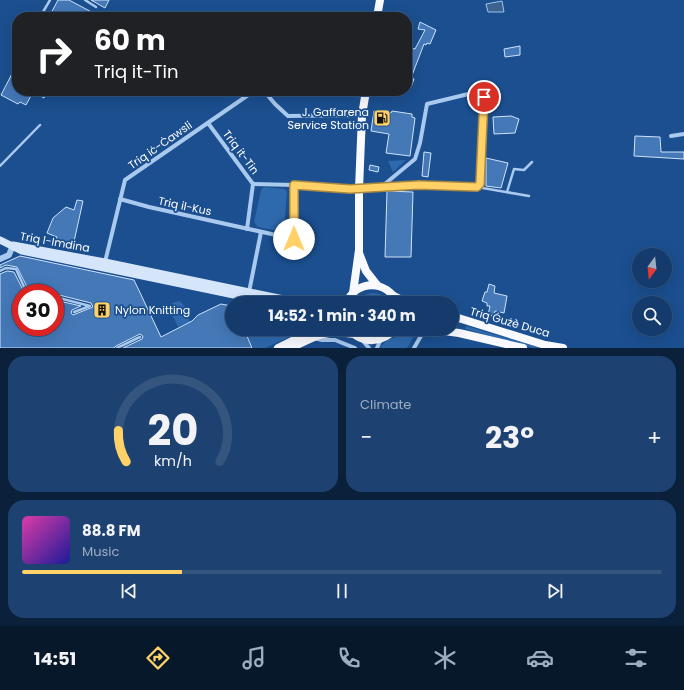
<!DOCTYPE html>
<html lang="en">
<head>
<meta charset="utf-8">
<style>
	:root { --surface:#143b6b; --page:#1d4271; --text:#f1f3f6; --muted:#9dadc1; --line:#33557e; --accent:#ffd166 }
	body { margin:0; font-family:Poppins,sans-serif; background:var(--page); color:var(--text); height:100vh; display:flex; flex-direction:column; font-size:15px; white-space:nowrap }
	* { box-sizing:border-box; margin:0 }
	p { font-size:13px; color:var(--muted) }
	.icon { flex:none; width:22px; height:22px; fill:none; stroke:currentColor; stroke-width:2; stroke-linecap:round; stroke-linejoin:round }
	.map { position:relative; height:348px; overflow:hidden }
	.side { display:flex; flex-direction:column; gap:8px; padding:8px; background:#0b203b; flex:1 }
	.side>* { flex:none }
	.top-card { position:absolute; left:12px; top:12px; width:400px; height:84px; border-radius:16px; box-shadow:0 4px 16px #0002,0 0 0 1px var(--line); background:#202124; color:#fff; overflow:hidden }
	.needle { width:26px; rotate:195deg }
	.fabs { position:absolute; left:632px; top:248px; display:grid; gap:8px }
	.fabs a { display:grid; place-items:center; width:40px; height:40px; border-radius:50%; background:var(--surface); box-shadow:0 4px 16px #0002,0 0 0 1px var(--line); font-size:20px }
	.speed { position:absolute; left:12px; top:284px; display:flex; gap:8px; font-size:20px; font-weight:700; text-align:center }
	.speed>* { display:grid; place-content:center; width:52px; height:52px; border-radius:50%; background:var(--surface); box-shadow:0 4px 16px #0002,0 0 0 1px var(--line); line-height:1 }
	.speed .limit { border:6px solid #d22; background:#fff; color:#111 }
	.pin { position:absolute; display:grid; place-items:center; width:34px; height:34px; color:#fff; margin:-17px; border:2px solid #fff; border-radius:50%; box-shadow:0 1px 4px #0007 }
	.me { position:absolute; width:44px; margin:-22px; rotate:0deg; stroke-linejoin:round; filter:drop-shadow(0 0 3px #0008) }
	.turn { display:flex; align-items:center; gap:14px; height:84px; padding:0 16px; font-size:18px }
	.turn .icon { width:52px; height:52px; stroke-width:2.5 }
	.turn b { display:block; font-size:28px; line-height:34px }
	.big { font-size:30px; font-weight:700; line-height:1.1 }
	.side .card { flex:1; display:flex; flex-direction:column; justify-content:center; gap:6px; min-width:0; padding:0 14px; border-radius:16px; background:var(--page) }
	.side .dial { align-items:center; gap:0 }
	.dial svg { height:104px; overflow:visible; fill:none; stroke:var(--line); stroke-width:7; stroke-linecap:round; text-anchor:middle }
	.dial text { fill:var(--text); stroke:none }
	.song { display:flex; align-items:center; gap:12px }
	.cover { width:48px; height:48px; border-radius:6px; background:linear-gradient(135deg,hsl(320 70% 55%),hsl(240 70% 35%)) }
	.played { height:4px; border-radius:2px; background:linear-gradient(90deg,var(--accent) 25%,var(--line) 25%) }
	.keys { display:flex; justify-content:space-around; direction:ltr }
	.heat { display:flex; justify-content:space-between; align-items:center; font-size:22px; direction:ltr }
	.side .tiles { flex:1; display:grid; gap:8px; grid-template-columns:1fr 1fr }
	.card:last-child { grid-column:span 2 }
	.trip { position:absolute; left:225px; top:296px; width:234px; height:40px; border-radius:20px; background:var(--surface); box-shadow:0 4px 16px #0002,0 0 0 1px var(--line); font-weight:700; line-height:40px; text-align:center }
	.menu { display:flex; height:64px; justify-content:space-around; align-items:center; background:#08182b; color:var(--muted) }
	.menu .icon { width:28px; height:28px }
	.menu .current { color:var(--accent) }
	.menu b { font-size:18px; color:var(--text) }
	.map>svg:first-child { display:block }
	.green { fill:#2e69ad }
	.water { fill:#3c6290; stroke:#9cc4f0 }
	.building { fill:#4478b7; stroke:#cfe3fa }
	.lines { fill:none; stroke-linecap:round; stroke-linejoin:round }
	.service { stroke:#a9c9ee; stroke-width:2.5 }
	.minor { stroke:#a9c9ee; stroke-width:4 }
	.tertiary { stroke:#a9c9ee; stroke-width:6 }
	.secondary { stroke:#d6e6fa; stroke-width:7 }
	.trunk { stroke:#f8faff; stroke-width:8 }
	.route-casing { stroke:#a68842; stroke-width:10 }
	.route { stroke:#ffd166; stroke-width:7 }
	.labels { text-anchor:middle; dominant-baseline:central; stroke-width:3.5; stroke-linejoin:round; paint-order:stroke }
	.poi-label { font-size:11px; fill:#fff; stroke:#1b4f8f; text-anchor:end }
	.street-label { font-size:11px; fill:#fff; stroke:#1b4f8f }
</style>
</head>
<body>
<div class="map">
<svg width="684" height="348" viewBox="0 0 684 348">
	<rect width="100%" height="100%" fill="#1b4f8f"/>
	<!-- green -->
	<g class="green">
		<polygon points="406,160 393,172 388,161"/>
		<polygon points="264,187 284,189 287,191 284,232 258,227 254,222 261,190"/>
		<path d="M372,293c8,0 14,3 19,10h-36c5,-6 9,-9 17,-10z"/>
		<polygon points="179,301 183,304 190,322 178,327 171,312 175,310 172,303"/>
		<polygon points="466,326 541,348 533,348 465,329"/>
		<polygon points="244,329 307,329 265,348 253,348"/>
		<path d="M360,329h26c-9,6 -17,5 -26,0z"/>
		<path d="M415,334l-8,14h-27c7,-12 22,-12 35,-14z"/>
	</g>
	<!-- water -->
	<polygon class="water" points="502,1 504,12 488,12 486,4"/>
	<!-- building -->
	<g class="building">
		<polygon points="58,0 69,0 101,17 49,17"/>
		<polygon points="91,0 109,0 105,8"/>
		<polygon points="420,22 436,30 430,44 427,43 426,45 424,44 411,78 414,79 411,87 408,86 407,88 407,50 410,51 411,48 415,49 425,30 418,29"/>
		<polygon points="520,46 520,55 505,57 504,49"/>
		<polygon points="17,64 17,91 48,91 44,98 33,92 26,105 20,102 18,104 1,95"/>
		<polygon points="374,111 391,113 392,111 412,114 412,117 415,118 410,156 386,153 389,134 371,131"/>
		<polygon points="511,116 519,119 515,133 494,134 493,117"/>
		<polygon points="635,136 660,137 661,152 684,152 684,159 634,156"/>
		<polygon points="424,152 431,153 428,177 422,176"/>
		<polygon points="486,158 508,163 501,188 486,186"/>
		<polygon points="370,165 379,167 378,172 369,170"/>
		<polygon points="387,191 413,192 411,257 385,257"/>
		<polygon points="77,200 83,201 73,246 66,244 67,242 56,239 57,237 47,233 53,218 66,207 74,210"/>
		<polygon points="20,256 134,280 161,337 192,321 198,315 221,304 232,306 232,329 244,329 252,348 123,348 142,339 143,336 140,334 116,346 114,348 0,348 0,274 7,271 14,272 23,290 29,293 21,293 21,327 55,327 55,300 81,306 72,310 71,313 73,315 93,307 91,303 55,294 55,293 42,293 40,290 27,287 17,267 6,265 0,268 0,265"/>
		<polygon points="489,284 495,286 494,293 507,296 504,313 495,311 494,316 488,315 490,306 487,306 487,303 482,301 485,292 487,292"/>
	</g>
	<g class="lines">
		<!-- service -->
		<g class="service">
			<polyline points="85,0 96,7"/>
			<polyline points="40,17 50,0"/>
			<polyline points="0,166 40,125"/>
			<polyline points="477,187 529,196"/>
			<polyline points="507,192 514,169 524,170 532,162"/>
			<polyline points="0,271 6,268 16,269 25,289 39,293"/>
			<polyline points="55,297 90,306 74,312"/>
			<polyline points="117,348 140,337"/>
		</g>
		<!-- minor -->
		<g class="minor">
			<polyline points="264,91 275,104 288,116 362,115"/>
			<polyline points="208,123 253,184 294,185 350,189 419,185 477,187 480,184 485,90 427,104 420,143 415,159 380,188"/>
			<polyline points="671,136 684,134"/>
			<polyline points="120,199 149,207 294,239"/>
			<polyline points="247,229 253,184"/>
			<polyline points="293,251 294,185"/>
			<polyline points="105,262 125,180 254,91"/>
			<polyline points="249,292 261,232"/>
			<polyline points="314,338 322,340 335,340 355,348"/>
			<polyline points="363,341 369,348"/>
			<polyline points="377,348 381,339"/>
			<polyline points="414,348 425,329"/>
		</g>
		<!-- tertiary -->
		<polyline class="tertiary" points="0,259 9,255 13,245"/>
		<!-- secondary -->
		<g class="secondary">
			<polyline points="0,240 22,251 272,303"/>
			<polyline points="13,245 105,262 303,303"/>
		</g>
		<!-- trunk -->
		<g class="trunk">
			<polyline points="377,17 380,0"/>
			<polyline points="359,253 366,271 377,285"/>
			<polyline points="353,293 359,250 359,189 362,115 366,91"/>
			<polyline points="394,296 408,303"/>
			<path d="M346,303c12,-24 40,-23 52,0"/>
			<polyline points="452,316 545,345 563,348"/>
			<polyline points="429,329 459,333 523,348"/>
			<path d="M351,331c11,13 33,12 43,-2"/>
			<polyline points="392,332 422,329"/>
			<polyline points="278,348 316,329"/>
			<path d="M291,348c24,-12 35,-19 63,-14"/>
		</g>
	</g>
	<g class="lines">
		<!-- route casing -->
		<g class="route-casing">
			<polyline id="route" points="294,239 294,185 350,189 419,185 477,187 480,184 484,97"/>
		</g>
		<!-- route -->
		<use href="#route" class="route"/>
	</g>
	<!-- icons -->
	<defs>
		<g id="fuel-square" transform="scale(0.9)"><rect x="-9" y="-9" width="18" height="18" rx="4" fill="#ffd166" stroke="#1b4f8f"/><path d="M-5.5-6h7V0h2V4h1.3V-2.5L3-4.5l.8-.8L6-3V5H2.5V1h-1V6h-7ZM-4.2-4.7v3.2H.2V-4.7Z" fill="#111"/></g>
		<g id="building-square" transform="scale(0.9)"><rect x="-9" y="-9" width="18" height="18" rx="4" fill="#ffd166" stroke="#1b4f8f"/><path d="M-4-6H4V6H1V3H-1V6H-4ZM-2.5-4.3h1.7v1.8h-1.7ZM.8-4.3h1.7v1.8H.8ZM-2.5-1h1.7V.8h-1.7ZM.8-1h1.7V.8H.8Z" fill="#111"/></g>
	</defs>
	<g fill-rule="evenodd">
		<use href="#fuel-square" x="382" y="118"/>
		<use href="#building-square" x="102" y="310"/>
	</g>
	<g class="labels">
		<!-- poi labels -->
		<g class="poi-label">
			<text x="369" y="112">J. Gaffarena<tspan x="369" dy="13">Service Station</tspan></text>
			<text x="115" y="310" text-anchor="start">Nylon Knitting</text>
		</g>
		<!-- street labels -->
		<g class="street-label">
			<text transform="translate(160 145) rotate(-35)">Triq iċ-Ċawsli</text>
			<text transform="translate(241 152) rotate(53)">Triq it-Tin</text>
			<text transform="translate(185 206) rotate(12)">Triq il-Kus</text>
			<text transform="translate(55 242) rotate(10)">Triq l-Imdina</text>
			<text transform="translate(510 322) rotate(16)">Triq Ġużè Duca</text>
		</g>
	</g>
</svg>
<div class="fabs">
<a><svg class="needle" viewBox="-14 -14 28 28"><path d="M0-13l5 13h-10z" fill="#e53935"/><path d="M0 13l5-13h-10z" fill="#9dadc1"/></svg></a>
<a><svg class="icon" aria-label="search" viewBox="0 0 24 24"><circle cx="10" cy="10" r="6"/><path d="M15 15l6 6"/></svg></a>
</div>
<div class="speed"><div class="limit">30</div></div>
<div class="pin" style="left:484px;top:97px;background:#d93025"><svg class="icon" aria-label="arrive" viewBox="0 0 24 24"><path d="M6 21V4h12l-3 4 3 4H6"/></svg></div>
<svg class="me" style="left:294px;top:239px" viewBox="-20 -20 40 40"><circle r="19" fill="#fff"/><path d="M0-13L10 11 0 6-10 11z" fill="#ffd166"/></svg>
<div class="trip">14:52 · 1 min · 340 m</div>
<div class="top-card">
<div class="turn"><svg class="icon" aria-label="right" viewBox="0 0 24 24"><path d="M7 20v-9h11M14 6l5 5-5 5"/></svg><div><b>60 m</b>Triq it-Tin</div></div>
</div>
</div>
<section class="side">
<div class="tiles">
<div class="card dial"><svg viewBox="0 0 100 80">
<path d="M14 69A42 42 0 1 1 86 69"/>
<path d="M14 69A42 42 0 0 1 8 45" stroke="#ffd166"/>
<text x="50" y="56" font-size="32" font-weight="700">20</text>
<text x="50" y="72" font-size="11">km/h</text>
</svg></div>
<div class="card"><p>Climate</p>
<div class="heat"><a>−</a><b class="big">23°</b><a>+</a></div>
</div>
<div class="card">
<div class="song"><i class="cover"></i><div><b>88.8 FM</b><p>Music</p></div></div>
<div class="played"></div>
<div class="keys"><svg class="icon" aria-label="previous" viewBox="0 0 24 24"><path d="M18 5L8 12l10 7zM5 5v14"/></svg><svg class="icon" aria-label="pause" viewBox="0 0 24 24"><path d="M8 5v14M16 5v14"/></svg><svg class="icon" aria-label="next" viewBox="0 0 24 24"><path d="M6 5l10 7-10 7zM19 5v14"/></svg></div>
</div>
</div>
</section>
<nav class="menu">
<b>14:51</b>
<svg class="icon current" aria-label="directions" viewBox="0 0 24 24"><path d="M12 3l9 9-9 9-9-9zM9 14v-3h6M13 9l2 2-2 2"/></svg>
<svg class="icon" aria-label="music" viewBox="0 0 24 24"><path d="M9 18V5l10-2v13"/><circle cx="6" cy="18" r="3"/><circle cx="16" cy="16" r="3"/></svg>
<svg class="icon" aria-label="phone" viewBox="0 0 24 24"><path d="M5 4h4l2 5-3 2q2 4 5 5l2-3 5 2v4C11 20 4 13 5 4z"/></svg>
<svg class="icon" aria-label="climate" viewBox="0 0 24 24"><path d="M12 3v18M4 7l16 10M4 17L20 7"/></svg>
<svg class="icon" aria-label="car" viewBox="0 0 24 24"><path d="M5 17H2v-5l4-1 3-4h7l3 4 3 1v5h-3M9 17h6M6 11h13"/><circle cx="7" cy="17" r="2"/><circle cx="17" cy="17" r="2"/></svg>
<svg class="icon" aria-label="filters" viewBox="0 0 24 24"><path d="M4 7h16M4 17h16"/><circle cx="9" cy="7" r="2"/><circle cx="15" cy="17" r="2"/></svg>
</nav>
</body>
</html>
